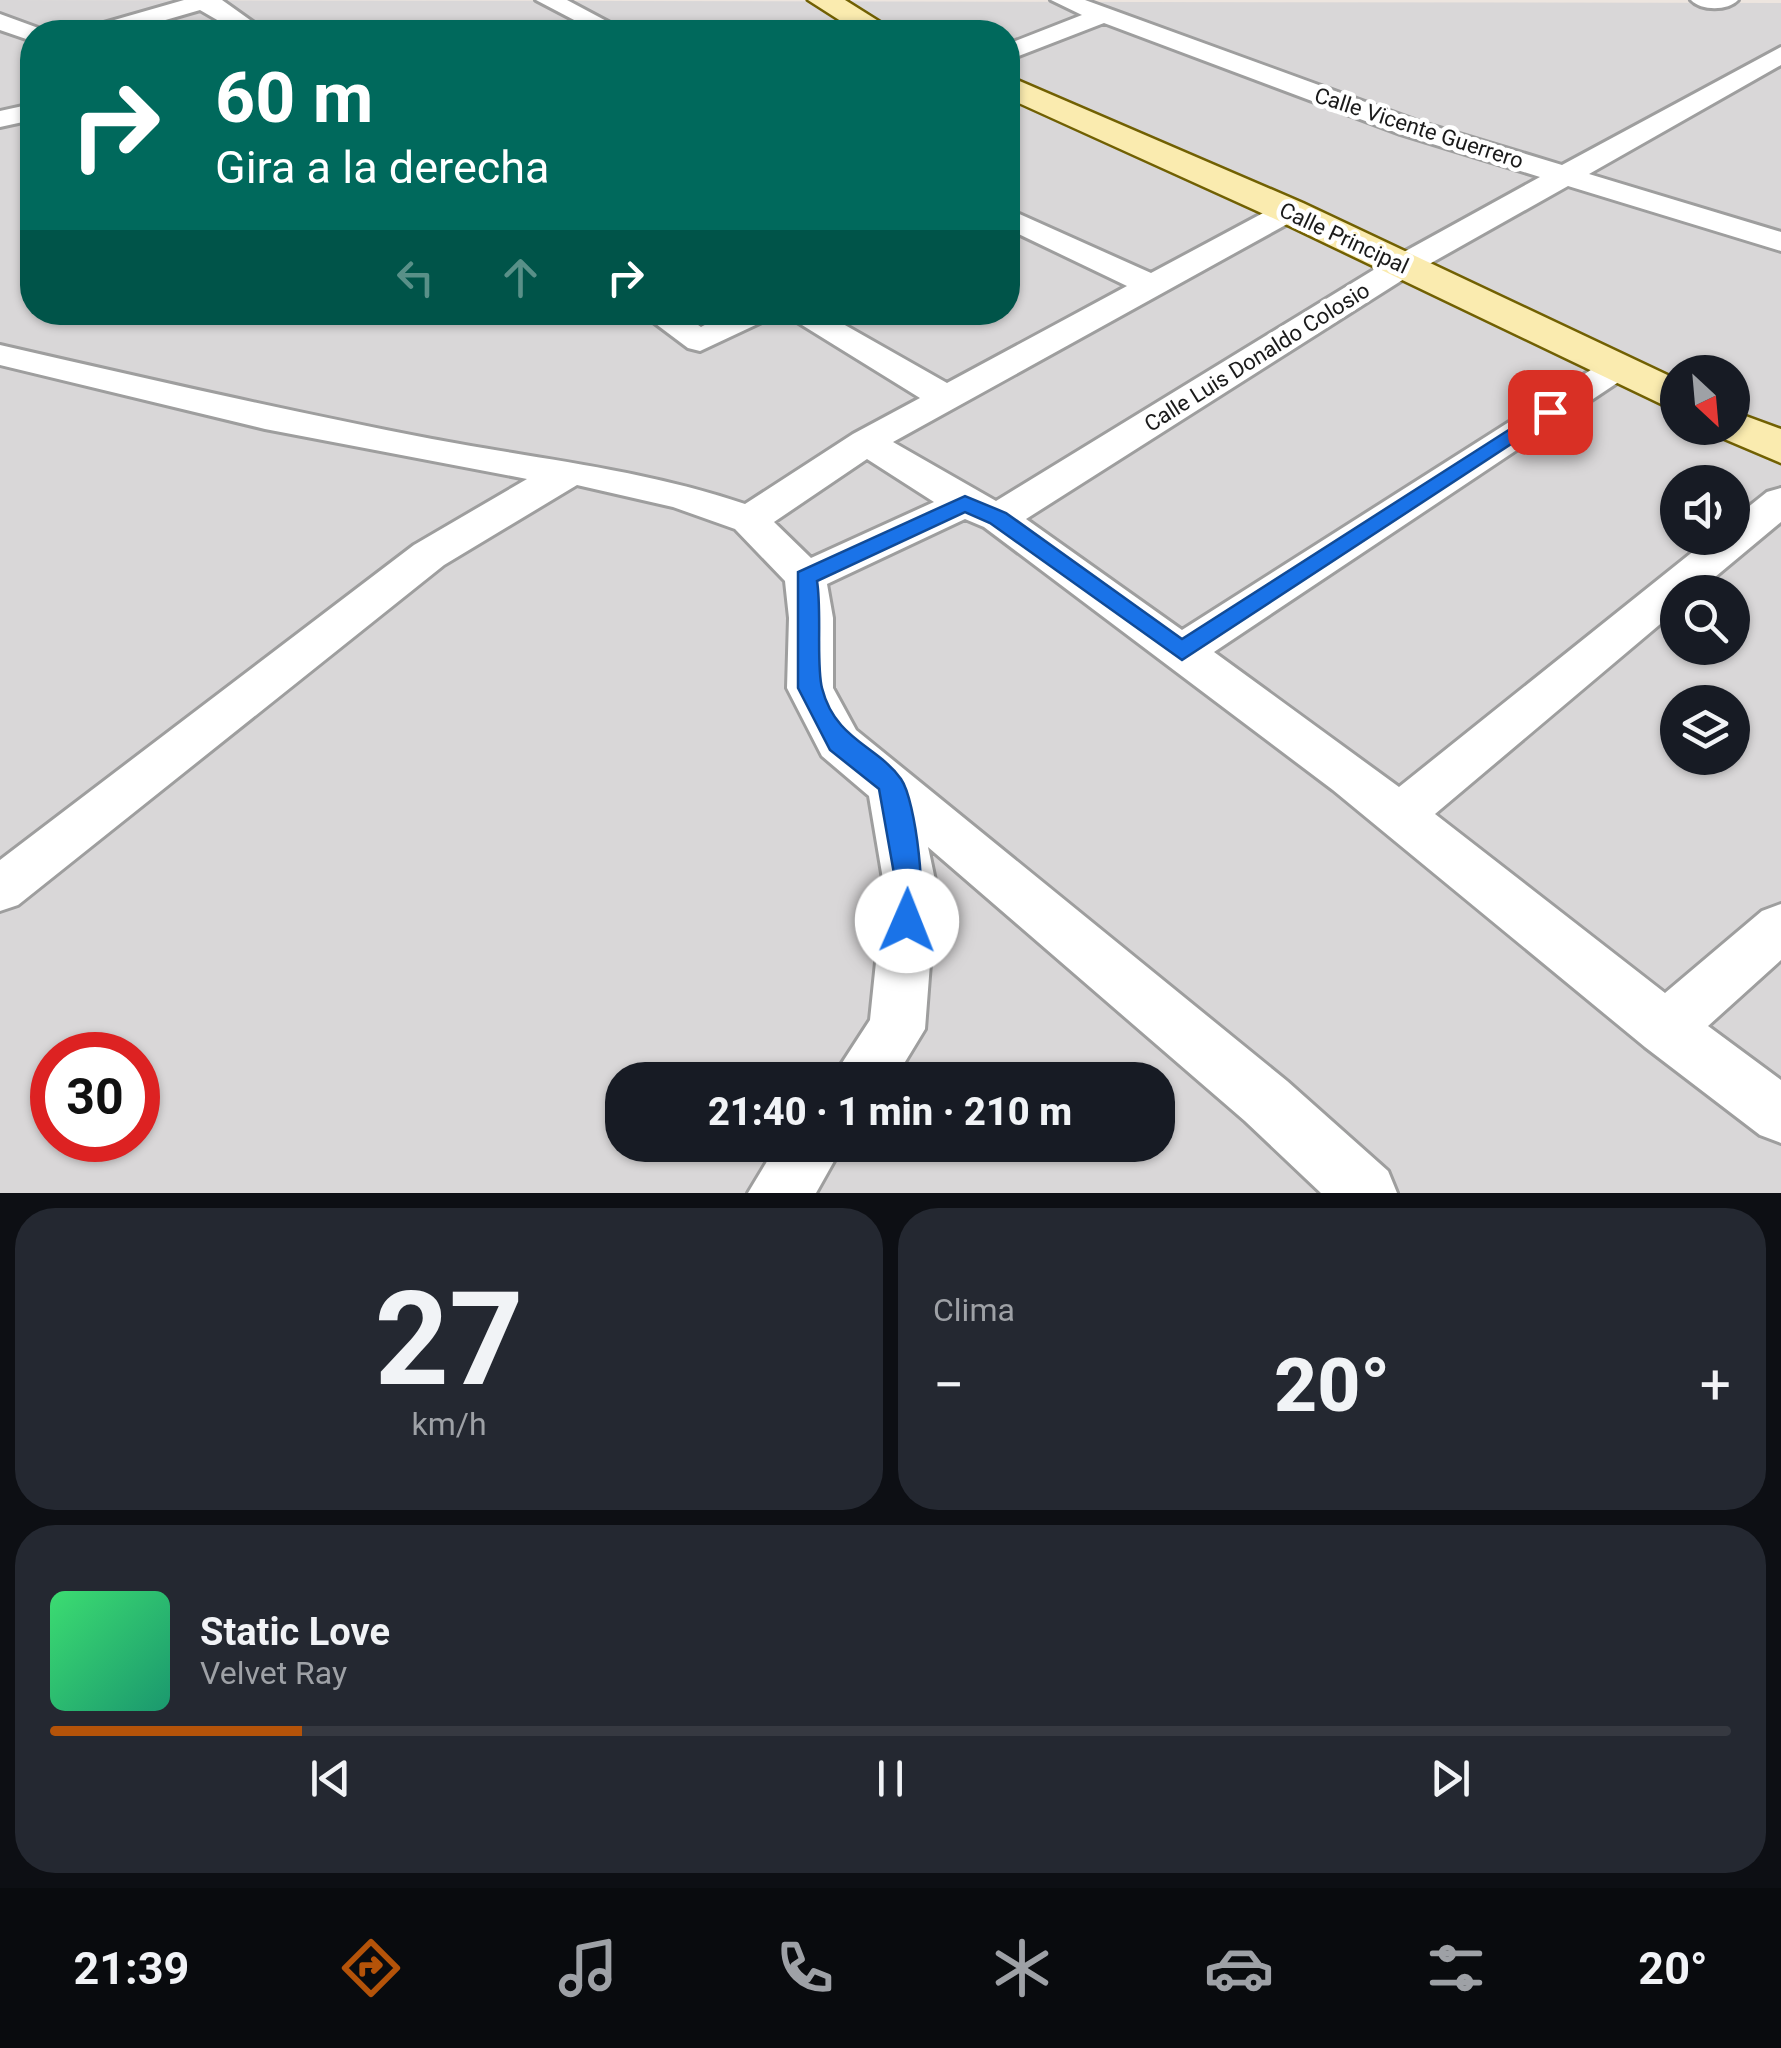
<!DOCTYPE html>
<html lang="es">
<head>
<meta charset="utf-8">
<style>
	:root { --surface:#171b24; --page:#242831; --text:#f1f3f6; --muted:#9ea1a6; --line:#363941; --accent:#b45309 }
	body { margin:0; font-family:Roboto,sans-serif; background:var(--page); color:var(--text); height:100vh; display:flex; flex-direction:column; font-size:38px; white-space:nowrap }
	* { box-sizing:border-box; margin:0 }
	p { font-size:32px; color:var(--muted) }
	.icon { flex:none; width:55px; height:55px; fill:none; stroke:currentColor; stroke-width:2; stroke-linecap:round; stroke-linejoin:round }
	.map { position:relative; height:1193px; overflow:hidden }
	.panel { display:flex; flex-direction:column; gap:15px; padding:15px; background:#0d0f14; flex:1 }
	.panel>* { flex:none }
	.banner { position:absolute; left:20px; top:20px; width:1000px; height:305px; border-radius:40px; box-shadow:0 2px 8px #0004; background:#00695c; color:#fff; overflow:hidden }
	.needle { width:65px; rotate:154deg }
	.fabs { position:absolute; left:1660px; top:355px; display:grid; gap:20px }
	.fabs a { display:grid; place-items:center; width:90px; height:90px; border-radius:50%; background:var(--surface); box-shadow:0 2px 8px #0004; font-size:50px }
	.speed { position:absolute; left:30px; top:1032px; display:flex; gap:20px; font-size:50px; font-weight:700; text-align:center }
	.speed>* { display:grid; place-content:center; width:130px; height:130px; border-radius:50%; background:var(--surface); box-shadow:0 2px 8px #0004; line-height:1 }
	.speed .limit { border:15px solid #d22; background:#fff; color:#111 }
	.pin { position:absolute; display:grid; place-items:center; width:85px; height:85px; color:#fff; margin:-42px; border-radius:20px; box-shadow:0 5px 15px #0006 }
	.me { position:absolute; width:110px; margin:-55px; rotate:1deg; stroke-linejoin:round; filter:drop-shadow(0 0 8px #0008) }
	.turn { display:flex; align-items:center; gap:35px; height:210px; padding:0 30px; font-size:45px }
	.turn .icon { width:130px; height:130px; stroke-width:2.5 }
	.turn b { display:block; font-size:70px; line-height:85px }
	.lanes { display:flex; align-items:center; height:95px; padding:0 30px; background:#0003; justify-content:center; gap:50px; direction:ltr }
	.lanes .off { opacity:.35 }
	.big { font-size:75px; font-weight:800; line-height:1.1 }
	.panel .card { flex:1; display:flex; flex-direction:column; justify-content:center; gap:15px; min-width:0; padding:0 35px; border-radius:40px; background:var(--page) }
	.panel .dial { align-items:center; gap:0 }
	.dial b { font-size:130px; line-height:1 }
	.song { display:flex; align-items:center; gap:30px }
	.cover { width:120px; height:120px; border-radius:15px; background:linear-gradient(135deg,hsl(140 70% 55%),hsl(160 70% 35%)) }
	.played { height:10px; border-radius:5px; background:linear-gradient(90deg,var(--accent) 15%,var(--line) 15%) }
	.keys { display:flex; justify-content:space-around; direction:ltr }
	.heat { display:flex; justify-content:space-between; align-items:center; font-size:55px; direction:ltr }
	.panel .tiles { flex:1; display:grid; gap:15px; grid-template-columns:1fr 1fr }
	.card:last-child { grid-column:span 2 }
	.trip { position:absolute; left:605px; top:1062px; width:570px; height:100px; border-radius:40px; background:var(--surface); box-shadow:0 2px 8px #0004; font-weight:800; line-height:100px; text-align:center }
	.menu { display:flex; height:160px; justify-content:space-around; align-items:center; background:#090b0e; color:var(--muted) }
	.menu .icon { width:70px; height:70px }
	.menu .selected { color:var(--accent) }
	.menu b { font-size:45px; color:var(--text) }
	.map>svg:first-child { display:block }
	.residential { fill:#d9d7d8; fill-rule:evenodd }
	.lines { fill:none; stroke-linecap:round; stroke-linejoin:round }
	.street-casing { stroke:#9e9e9e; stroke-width:6 }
	.secondary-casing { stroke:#716002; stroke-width:5 }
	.street { fill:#fff; fill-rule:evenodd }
	.secondary { fill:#faebaf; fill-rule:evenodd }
	.route { fill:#1a73e8; stroke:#114b97; stroke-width:2.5 }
	.labels { text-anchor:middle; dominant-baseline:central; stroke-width:9; stroke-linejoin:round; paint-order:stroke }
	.far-street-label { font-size:22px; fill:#1a1a1a; stroke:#fff }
</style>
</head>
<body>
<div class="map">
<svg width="1781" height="1193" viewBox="0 0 1781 1193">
	<rect width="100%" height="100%" fill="#ede5df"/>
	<!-- residential -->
	<path class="residential" d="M0,0l1781,3v1190h-1781zM32,32h976v280h-976zM1678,372h54v56h-54zM1678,482h54v56h-54zM1678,592h54v56h-54zM1678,702h54v56h-54zM52,1055h86v85h-86zM622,1080h536v65h-536z"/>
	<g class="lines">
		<!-- street casing -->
		<g class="street-casing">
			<g id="street">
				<polygon points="184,0 222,0 267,32 238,32 200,10 124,32 87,32 90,27"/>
				<polygon points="536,0 567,0 627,32 597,32"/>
				<path d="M1051,0h34l335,122 142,43 219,-118v18l-192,109 192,58v19l-213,-65 -153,86 -389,247 156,111 423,-269h24l6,7 -6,7 -415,277 185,135 311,-249h22v-18l35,-28 14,-4v34l-84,70h-19v17l-243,205 230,179 97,-82 19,-7v56l-73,66 73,54v63l-21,-8 -115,-88 -312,-257 -349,-263 -19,-8 -138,65 6,34v70l23,42 431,351 101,90 9,22h-76l-76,-72 -317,-274 8,38 -11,144 -31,51h-63l39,-60 14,-135 -15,-89 -47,-40 -35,-68 2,-70 -4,-37 -50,-52 -62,-22 -96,-22 -133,80 -426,340 -18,6v-51l414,-315 113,-66 -262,-50 -265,-64v-20c144,33 287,66 432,94 105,20 210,30 313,65l108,-70 67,-36 -139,-86h41l125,71 180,-97 -119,-57v-20l143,64 127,-68h22l4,6 -4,6 -407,225 103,59 397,-243 147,-81 -140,-43 -296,-111 -96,37v-16l74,-29zM867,459l67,43 -123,56 -37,-36z"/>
				<path d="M1691,0h47c-10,11 -37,11 -47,0z"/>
				<polygon points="0,14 41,29 43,32 32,32 32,41 0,30"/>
				<polygon points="32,104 32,120 0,127 0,111"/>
				<polygon points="640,312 679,312 701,327 729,312 772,312 768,319 700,351 688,348"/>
				<polygon points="777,1145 843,1145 816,1193 748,1193"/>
			</g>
		</g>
		<!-- secondary casing -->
		<g class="secondary-casing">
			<g id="secondary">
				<polygon points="808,0 845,0 896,32 858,32"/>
				<polygon points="1008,76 1303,203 1678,380 1678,412 1275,219 1008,98"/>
				<polygon points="1732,411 1781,429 1781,463 1715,435 1710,428 1732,428"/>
			</g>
		</g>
		<!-- street -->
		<use href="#street" class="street"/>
		<!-- secondary -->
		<use href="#secondary" class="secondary"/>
	</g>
	<!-- route -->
	<path class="route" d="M1543,408l17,4 -378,248 -192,-137 -25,-11 -148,69c5,30 -1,84 5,107 13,52 56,58 79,91 15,21 27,127 16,151l-10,3 -10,-3 -4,-9 3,-36 -17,-96 -49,-39 -32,-62v-116l167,-76 41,17 176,126z"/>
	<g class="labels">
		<!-- far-street labels -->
		<g class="far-street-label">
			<text transform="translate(1419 128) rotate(18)">Calle Vicente Guerrero</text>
			<text transform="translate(1344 238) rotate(25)">Calle Principal</text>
			<text transform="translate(1257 357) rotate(-32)">Calle Luis Donaldo Colosio</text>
		</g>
	</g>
</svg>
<div class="fabs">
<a><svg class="needle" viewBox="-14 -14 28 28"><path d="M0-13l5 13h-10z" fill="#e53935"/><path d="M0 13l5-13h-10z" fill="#9ea1a6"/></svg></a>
<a><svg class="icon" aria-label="sound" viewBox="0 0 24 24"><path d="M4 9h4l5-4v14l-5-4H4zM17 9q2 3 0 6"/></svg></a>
<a><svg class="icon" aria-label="search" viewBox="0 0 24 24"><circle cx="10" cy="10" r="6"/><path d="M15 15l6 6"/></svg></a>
<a><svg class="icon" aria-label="layers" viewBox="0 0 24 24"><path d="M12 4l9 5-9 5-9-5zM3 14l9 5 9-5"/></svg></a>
</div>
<div class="speed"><div class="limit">30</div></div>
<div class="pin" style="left:1550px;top:412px;background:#d93025"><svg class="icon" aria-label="arrive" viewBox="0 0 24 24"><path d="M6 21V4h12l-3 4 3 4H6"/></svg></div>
<svg class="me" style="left:907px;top:921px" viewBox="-20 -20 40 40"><circle r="19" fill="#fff"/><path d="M0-13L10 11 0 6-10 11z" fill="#1a73e8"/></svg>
<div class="trip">21:40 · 1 min · 210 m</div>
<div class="banner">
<div class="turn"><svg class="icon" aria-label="right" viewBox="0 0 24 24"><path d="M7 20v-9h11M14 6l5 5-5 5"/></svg><div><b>60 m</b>Gira a la derecha</div></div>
<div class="lanes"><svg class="icon off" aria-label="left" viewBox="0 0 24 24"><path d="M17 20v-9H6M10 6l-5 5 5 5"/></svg><svg class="icon off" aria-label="ahead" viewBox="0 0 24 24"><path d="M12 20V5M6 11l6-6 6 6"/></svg><svg class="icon" aria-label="right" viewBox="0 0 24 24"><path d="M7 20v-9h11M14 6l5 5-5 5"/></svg></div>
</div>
</div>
<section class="panel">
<div class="tiles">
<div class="card dial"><b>27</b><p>km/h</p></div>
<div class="card"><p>Clima</p>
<div class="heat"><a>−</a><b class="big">20°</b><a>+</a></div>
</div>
<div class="card">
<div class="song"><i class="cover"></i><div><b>Static Love</b><p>Velvet Ray</p></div></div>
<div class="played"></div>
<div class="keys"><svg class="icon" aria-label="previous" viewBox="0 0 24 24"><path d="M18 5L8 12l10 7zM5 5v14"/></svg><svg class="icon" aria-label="pause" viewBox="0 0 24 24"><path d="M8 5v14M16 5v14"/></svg><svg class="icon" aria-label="next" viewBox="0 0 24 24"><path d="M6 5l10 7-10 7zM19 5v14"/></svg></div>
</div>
</div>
</section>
<nav class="menu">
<b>21:39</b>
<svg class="icon selected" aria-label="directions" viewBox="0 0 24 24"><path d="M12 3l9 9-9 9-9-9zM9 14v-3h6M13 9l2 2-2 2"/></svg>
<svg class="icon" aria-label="music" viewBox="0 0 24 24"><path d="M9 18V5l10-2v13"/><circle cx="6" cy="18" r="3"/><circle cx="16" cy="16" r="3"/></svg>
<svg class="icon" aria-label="phone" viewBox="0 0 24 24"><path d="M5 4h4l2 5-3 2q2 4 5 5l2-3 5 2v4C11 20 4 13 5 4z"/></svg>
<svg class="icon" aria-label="climate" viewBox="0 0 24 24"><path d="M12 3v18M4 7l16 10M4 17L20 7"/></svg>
<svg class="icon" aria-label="car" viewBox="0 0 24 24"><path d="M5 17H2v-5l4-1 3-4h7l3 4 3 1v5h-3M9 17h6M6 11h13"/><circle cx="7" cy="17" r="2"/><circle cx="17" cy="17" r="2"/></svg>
<svg class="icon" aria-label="filters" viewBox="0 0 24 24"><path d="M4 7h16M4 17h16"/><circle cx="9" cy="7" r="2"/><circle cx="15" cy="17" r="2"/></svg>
<b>20°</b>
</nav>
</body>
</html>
